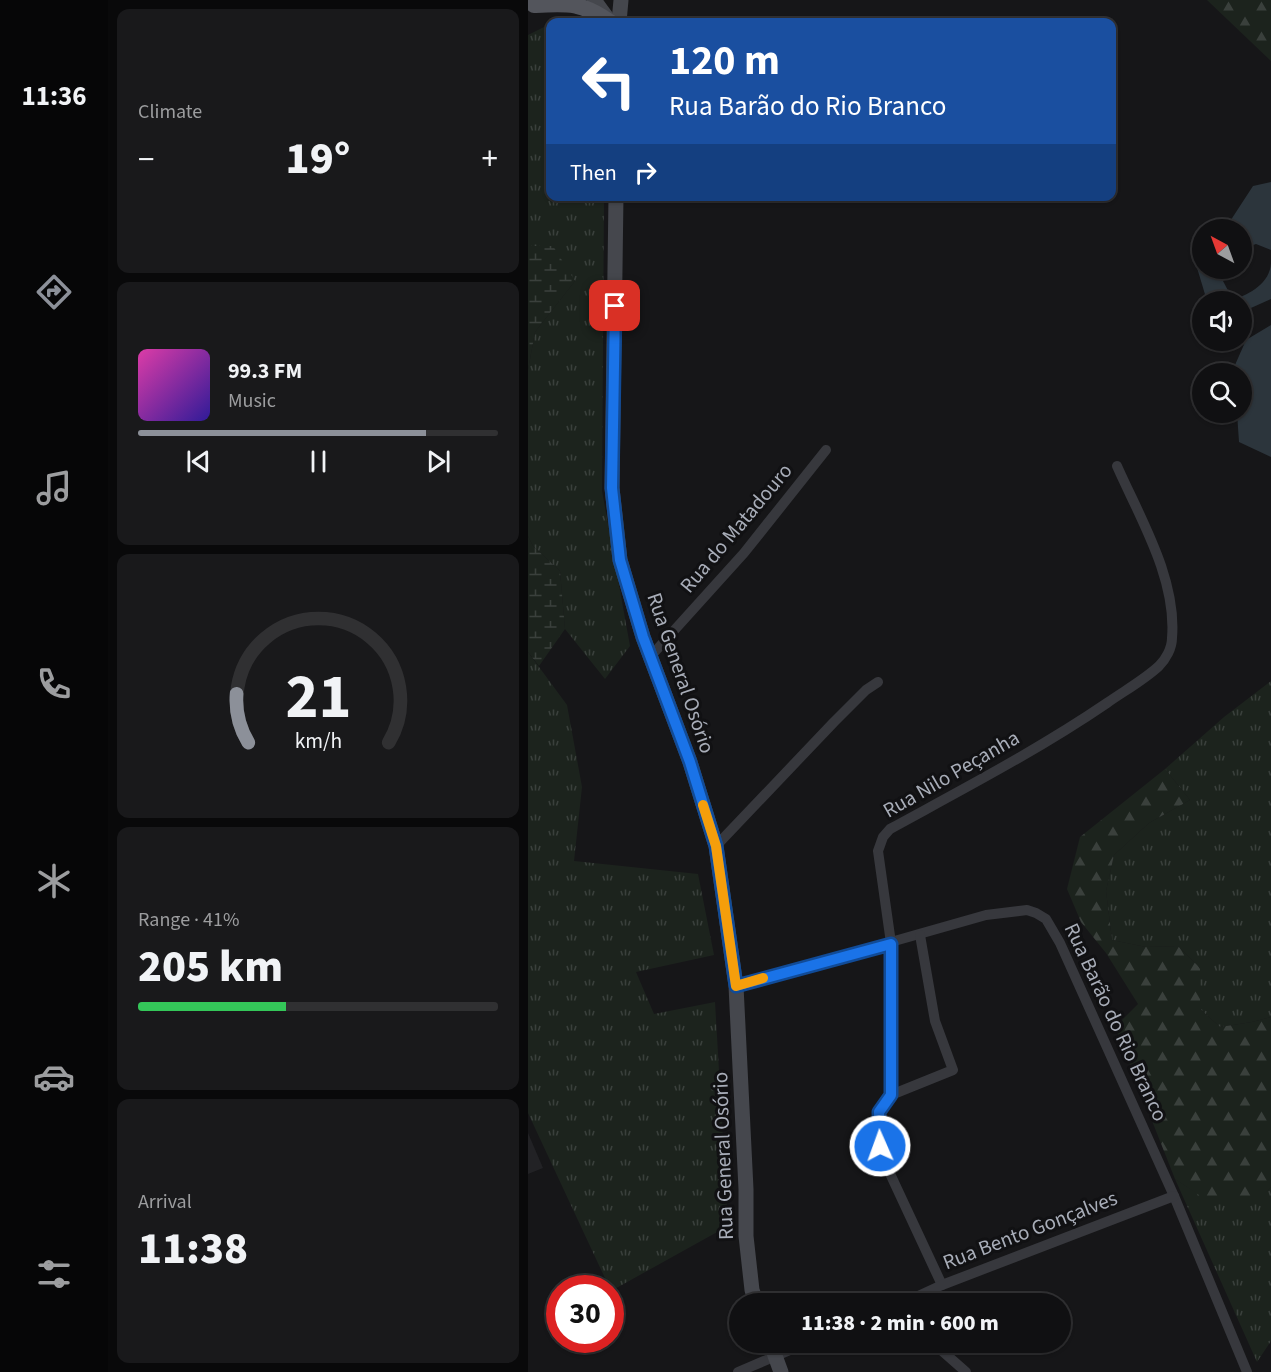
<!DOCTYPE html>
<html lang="en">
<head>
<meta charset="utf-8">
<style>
	:root { --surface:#101012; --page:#19191b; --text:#f1f3f6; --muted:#9c9d9f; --line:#303032; --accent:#8c9099 }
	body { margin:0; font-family:"Source Sans 3",sans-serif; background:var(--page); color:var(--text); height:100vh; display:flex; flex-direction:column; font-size:22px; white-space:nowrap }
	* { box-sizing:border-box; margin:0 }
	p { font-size:20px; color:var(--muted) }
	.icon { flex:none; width:33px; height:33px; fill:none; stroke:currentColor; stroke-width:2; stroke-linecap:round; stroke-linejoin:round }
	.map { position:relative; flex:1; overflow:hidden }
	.panel { display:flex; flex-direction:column; gap:9px; padding:9px; background:#09090a; width:420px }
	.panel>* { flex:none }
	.top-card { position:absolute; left:18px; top:18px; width:570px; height:183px; border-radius:12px; box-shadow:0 2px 4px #0004,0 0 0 2px var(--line); background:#1a4fa0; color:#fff; overflow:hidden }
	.needle { width:39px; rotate:319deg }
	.fabs { position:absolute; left:664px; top:219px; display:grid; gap:12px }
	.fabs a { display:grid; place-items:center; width:60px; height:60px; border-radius:50%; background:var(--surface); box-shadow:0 2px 4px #0004,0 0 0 2px var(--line); font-size:30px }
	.speed { position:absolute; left:18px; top:1275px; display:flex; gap:12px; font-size:30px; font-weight:700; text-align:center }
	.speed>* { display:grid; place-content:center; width:78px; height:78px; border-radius:50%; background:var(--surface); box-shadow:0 2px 4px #0004,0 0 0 2px var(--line); line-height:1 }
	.speed .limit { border:9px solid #d22; background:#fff; color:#111 }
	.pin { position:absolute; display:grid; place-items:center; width:51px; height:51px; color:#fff; margin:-26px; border-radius:12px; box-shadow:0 3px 9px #0006 }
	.me { position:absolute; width:66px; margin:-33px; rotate:358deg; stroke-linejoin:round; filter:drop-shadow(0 0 4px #0008) }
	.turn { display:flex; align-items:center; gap:21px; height:126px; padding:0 24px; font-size:27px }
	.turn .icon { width:78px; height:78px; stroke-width:2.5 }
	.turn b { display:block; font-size:42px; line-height:51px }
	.then { display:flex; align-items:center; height:57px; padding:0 24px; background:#0003; gap:12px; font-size:22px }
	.big { font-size:45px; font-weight:800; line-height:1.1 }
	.panel .tile { flex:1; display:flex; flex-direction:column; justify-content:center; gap:9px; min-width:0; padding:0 21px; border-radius:12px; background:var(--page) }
	.panel .dial { align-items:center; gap:0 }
	.dial svg { height:156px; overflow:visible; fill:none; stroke:var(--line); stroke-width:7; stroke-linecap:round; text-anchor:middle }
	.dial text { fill:var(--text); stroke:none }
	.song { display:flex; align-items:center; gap:18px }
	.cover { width:72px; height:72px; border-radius:9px; background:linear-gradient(135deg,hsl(320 70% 55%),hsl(250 70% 35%)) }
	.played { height:6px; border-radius:3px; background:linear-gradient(90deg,var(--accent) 80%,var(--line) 80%) }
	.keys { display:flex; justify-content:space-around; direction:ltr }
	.heat { display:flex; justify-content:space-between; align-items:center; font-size:33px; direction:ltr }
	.charge { height:9px; border-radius:4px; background:linear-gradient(90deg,#34c759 41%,var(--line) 0) }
	.trip { position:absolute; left:201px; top:1293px; width:342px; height:60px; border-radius:30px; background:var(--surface); box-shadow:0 2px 4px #0004,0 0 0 2px var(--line); font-weight:800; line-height:60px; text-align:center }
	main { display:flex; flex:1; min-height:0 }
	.dock { display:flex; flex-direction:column; width:108px; justify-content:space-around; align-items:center; background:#060607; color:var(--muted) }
	.dock .icon { width:42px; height:42px }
	.dock .active { color:var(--accent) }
	.dock b { font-size:27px; color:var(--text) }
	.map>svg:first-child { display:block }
	.built { fill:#222225 }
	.grass { fill:url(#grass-tufts) }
	.forest { fill:url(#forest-firs) }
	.wetland { fill:url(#wetland-marsh) }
	.water { fill:#2c353c }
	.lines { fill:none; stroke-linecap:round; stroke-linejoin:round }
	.street { stroke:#37383d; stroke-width:10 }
	.secondary { stroke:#45474d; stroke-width:15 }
	.primary { stroke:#53555c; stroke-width:16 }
	.route-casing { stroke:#114b97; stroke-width:15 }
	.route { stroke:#1a73e8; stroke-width:10 }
	.slow { stroke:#f59e0b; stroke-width:10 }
	.labels { text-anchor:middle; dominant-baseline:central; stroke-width:6; stroke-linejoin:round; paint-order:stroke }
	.street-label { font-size:21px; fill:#a8adb8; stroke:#111113 }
</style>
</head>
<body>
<main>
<nav class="dock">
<b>11:36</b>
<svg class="icon active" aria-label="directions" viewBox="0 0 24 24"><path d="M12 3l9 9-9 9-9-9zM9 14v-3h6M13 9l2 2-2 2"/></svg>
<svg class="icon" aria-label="music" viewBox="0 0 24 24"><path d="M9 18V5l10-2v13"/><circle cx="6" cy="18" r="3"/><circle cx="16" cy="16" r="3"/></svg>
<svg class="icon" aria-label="phone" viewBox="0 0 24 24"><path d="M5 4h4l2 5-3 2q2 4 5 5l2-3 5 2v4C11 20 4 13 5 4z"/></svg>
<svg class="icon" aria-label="climate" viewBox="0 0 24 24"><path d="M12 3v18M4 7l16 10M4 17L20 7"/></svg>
<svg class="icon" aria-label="car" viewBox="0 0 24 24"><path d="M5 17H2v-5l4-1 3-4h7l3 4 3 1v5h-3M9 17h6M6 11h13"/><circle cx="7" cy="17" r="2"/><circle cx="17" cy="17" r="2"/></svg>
<svg class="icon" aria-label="filters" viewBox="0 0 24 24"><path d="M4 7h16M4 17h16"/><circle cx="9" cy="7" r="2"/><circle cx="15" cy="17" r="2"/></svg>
</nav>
<section class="panel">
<div class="tile"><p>Climate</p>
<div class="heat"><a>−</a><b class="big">19°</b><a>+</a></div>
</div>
<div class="tile">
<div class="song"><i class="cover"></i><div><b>99.3 FM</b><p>Music</p></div></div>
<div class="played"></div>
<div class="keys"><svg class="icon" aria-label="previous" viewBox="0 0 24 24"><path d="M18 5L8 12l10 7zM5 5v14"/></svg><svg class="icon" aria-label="pause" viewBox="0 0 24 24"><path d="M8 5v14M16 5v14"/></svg><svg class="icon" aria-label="next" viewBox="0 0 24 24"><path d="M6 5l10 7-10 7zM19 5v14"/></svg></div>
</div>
<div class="tile dial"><svg viewBox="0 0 100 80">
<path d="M14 69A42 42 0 1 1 86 69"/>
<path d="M14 69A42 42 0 0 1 8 44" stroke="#8c9099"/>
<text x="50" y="56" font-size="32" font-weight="700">21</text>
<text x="50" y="72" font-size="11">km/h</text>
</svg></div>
<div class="tile"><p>Range · 41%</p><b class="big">205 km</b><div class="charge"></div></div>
<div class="tile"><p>Arrival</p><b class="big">11:38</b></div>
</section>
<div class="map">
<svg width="743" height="1372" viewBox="0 0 743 1372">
	<defs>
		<pattern id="grass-tufts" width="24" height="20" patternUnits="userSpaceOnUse" patternTransform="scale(1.5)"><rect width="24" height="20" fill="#1c231d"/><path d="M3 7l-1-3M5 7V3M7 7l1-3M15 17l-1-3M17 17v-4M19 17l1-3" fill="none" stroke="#3a403c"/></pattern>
		<pattern id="forest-firs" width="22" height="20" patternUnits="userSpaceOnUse" patternTransform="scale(1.5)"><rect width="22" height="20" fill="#1c231d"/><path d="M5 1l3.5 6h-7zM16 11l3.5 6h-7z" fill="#3a403c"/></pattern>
		<pattern id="wetland-marsh" width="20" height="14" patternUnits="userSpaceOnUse" patternTransform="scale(1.5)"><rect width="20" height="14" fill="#1c231d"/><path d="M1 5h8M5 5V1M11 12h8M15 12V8" fill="none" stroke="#3a403c"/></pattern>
	</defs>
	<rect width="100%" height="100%" fill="#161618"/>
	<!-- built -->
	<polygon class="built" points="0,1133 15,1168 0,1174"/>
	<!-- grass -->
	<g class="grass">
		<polygon points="22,24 22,196 76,197 74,491 102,646 77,679 37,629 32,571 5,546 0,536 0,370 7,332 47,281 0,246 0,35"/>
		<polygon points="0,652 39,705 54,787 46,861 170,874 186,955 108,972 126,1014 187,1002 200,1226 83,1291 0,1113"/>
		<polygon points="743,681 743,1017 724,1022 692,1027 672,1009 672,968 650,946 618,947 584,940 578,891 586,855 621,823 662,800 637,769 696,717"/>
		<polygon points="647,1179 675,1197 733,1197 743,1187 743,1341 729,1362"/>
	</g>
	<!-- forest -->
	<g class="forest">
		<polygon points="679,0 743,0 743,61"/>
		<polygon points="637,769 662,800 621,823 586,855 578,891 584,940 618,947 650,946 672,968 672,1009 692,1027 724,1022 743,1017 743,1187 734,1197 674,1197 647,1179 587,1027 610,1004 578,953 553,922 539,889 552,837"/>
	</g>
	<!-- wetland -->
	<g class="wetland">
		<polygon points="0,246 25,246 47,281 7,332 0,370"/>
		<polygon points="0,536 5,546 32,571 37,629 11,666 0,652"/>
	</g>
	<!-- water -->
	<g class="water">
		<polygon points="743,182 743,250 728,244 714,249 714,230 697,229 725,186"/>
		<path d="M675,255v13l23,1 -3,12 10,19c17,-6 37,-17 38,-37v36l-29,13v-10l-35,-1 -12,-40z"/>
		<polygon points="743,325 743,457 711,442 709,413 714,412 714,374 708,373 707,365 718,340"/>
	</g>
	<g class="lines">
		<!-- street -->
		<g class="street">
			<polyline points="123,656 216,553 298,450"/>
			<polyline points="188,846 306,722 338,690 350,682"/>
			<polyline points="208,986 458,915 499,910 508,913 518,919 532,943 646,1196 719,1372"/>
			<polyline points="363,1095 425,1070 407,1021 392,935"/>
			<path d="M414,1285l-56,-120 -6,-19 -2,-34 13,-17v-152l-13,-92 5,-14 7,-8c73,-40 148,-79 217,-126 17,-12 37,-23 52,-37 7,-7 13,-18 13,-28 5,-59 -32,-120 -55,-172"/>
			<polyline points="373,1304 414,1285 646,1196"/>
			<polyline points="404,1342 438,1372"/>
			<polyline points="210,1372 281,1342"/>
		</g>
		<!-- secondary -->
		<g class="secondary">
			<polyline points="66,0 82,22"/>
			<polyline points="91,22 93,0"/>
			<polyline points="88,196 84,488 92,560 115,637 162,762 188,846 208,986 218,1189 218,1236 224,1290 229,1304"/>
			<polyline points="242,1342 253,1372"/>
		</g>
		<!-- primary -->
		<path class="primary" d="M6,5c35,-2 47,-3 76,17"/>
	</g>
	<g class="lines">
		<!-- route casing -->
		<g class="route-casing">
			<polyline id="route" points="87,306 84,488 92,560 115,637 162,762 188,846 208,986 363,944 363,1095 351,1112 352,1146"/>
		</g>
		<!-- route -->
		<use href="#route" class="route"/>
		<!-- slow -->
		<polyline class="slow" points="175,805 188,846 208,986 235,978"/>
	</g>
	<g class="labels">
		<!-- street labels -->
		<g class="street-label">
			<text transform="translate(208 528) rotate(-50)">Rua do Matadouro</text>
			<text transform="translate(153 673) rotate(71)">Rua General Osório</text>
			<text transform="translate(423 774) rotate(-30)">Rua Nilo Peçanha</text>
			<text transform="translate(588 1022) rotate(65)">Rua Barão do Rio Branco</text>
			<text transform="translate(195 1156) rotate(-92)">Rua General Osório</text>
			<text transform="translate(502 1230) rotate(-21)">Rua Bento Gonçalves</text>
		</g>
	</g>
</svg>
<div class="fabs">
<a><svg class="needle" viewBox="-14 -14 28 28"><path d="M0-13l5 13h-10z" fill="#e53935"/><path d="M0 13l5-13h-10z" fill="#9c9d9f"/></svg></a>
<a><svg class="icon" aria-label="sound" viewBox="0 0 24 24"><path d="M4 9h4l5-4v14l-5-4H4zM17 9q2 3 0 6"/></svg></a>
<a><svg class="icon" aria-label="search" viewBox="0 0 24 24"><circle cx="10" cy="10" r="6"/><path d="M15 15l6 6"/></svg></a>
</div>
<div class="speed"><div class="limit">30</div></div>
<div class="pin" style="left:87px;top:306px;background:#d93025"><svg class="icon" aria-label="arrive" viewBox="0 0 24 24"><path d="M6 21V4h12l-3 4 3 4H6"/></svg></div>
<svg class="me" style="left:352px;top:1146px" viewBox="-20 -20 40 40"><circle r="17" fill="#1a73e8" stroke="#fff" stroke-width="3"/><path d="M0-11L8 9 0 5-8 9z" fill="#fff"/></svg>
<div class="trip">11:38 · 2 min · 600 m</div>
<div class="top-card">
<div class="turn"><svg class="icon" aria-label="left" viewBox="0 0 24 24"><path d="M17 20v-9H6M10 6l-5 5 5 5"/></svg><div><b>120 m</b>Rua Barão do Rio Branco</div></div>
<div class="then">Then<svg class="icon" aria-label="right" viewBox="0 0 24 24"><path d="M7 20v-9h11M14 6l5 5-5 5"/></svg></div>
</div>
</div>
</main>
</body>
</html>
